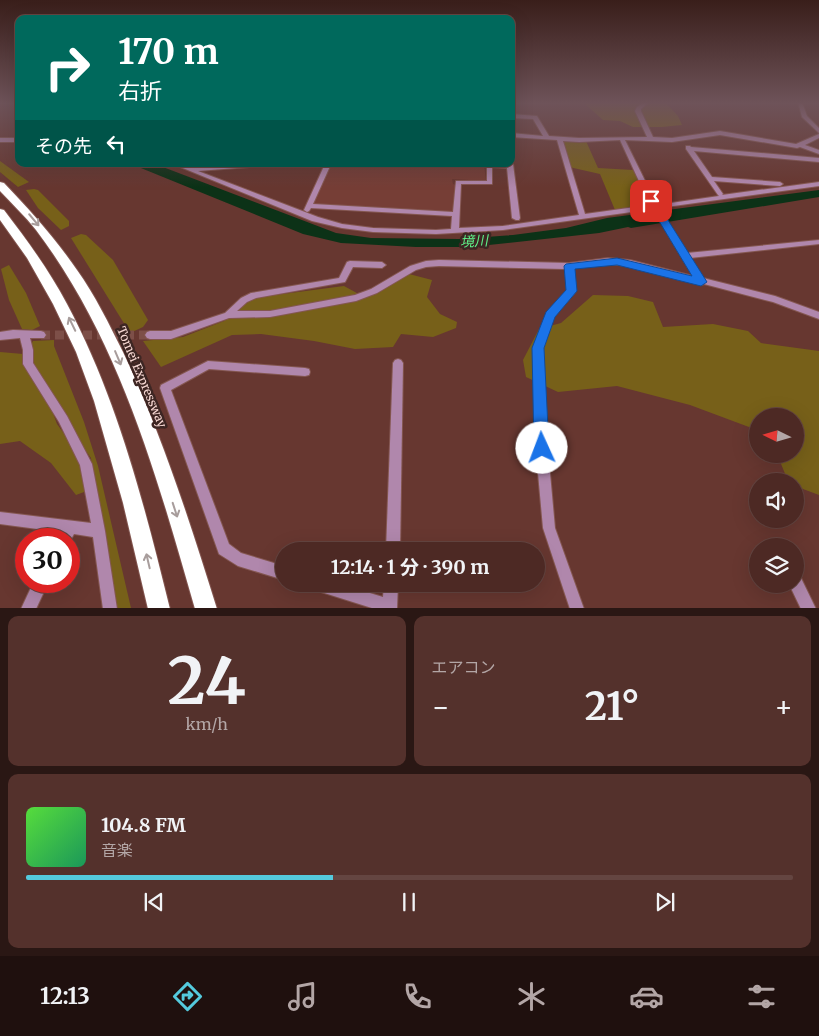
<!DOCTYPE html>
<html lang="ja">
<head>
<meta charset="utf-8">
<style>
	:root { --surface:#4d2924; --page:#54312c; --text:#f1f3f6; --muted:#b3a6a6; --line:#644541; --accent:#54cadd }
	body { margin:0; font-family:Merriweather,"Noto Sans JP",serif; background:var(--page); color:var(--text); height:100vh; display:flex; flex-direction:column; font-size:19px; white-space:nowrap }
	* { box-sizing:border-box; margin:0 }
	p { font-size:16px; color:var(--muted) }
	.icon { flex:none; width:28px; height:28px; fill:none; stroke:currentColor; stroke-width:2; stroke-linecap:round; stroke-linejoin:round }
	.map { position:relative; height:608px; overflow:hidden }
	.side { display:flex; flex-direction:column; gap:8px; padding:8px; background:#2a1714; flex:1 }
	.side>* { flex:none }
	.hud { position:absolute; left:15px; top:15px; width:500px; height:152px; border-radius:10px; box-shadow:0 5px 20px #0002,0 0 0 1px var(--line); background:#00695c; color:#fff; overflow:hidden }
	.needle { width:32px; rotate:275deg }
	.controls { position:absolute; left:749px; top:408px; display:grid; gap:10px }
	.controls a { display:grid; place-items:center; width:55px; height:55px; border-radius:50%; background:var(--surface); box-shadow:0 5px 20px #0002,0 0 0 1px var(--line); font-size:25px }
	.speed { position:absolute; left:15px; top:528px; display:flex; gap:10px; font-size:25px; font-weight:700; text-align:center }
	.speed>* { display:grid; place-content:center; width:65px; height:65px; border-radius:50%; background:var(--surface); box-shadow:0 5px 20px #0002,0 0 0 1px var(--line); line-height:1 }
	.speed .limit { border:8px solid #d22; background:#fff; color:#111 }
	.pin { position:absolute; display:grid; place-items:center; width:42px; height:42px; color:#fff; margin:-21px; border-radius:10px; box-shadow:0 2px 8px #0006 }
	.me { position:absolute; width:55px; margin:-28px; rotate:358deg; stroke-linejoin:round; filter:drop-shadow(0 0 4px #0008) }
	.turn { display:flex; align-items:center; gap:18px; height:105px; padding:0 20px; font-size:22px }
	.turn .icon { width:65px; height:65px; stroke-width:2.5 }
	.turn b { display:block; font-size:35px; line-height:42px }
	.then { display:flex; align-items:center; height:48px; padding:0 20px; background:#0003; gap:10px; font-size:19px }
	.big { font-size:38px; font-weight:700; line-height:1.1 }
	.side .tile { flex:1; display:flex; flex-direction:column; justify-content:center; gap:8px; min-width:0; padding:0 18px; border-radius:10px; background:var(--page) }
	.side .dial { align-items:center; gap:0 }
	.dial b { font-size:65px; line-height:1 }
	.song { display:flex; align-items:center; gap:15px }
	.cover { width:60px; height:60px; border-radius:8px; background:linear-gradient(135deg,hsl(110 70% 55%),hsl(150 70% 35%)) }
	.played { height:5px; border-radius:2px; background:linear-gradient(90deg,var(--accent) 40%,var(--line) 40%) }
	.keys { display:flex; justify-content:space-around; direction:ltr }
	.heat { display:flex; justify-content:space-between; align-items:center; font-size:28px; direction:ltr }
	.side .tiles { flex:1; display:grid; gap:8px; grid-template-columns:1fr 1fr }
	.tile:last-child { grid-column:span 2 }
	.trip { position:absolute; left:275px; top:542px; width:270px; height:50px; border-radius:25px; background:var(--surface); box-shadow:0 5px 20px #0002,0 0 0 1px var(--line); font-weight:700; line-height:50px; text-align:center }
	.tabs { display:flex; height:80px; justify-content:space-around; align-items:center; background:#1f100e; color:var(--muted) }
	.tabs .icon { width:35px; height:35px }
	.tabs .on { color:var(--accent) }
	.tabs b { font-size:22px; color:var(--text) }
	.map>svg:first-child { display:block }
	.built { fill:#763e36 }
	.green { fill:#776019 }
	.water { fill:#0c3217 }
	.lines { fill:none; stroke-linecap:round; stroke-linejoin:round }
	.minor-tunnel { stroke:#7d4f48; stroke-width:9; stroke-dasharray:9 5; stroke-linecap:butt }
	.minor-casing { stroke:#845751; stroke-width:2 }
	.highway-casing { stroke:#845751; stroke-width:2 }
	.minor { fill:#b087ac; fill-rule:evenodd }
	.highway { fill:#fff; fill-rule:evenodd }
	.oneway { stroke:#a89d9c }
	.route { fill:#1a73e8; stroke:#114b97 }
	.labels { text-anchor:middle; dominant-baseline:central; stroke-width:5; stroke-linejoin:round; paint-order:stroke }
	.street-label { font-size:12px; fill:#f7d8d3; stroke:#3d2623 }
	.water-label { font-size:14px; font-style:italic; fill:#5ff088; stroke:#3d2623 }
</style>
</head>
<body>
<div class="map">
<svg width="819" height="609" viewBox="0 0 819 609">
	<rect width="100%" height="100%" fill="#673730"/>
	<!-- built -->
	<polygon class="built" points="330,164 484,164 486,181 452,179 453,184 456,185 454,210 451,213 312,204"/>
	<!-- green -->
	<g class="green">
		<polygon points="536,102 665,102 678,116 682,125 662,127 633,127 620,121 603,120 585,104"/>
		<polygon points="562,141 586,141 598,168 633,170 650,204 615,210 600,174 569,167"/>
		<polygon points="0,161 29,182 18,187 0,172"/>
		<polygon points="34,189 38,190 69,221 69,226 61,230 38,208 26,190"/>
		<polygon points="81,234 86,235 113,260 148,320 143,327 130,333 71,238"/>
		<polygon points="9,265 26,293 40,326 32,330 22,329 9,300 1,269"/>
		<polygon points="409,274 432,280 427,297 440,314 457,322 456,328 433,337 401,334 393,347 355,349 314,341 261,334 232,335 161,367 143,341 183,337 224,321 253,298 344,286 366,298"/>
		<polygon points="593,295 628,296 653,302 663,327 713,324 748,331 761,343 819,351 819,495 795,486 795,481 788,481 777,454 795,454 795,416 758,416 757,430 690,405 617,386 558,392 526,377 523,360 539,329 561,323"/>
		<polygon points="54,340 54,346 84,422 98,466 131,608 116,608 99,531 91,458 47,397 57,424 86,464 84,492 76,495 51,463 20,441 0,444 0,352 23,354 27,361 28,350 33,341"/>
	</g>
	<!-- water -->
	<polygon class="water" points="131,164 155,164 336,233 371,238 459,239 513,235 566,228 607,218 819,190 819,197 631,228 628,227 599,233 470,247 416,247 341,243 303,234"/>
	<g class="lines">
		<!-- minor-tunnel -->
		<polyline class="minor-tunnel" points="41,335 150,335"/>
		<!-- minor casing -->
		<g class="minor-casing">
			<g id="minor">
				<path d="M644,102h5l-8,7v2l12,26 19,1 48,-7 76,13 23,-10v4l-14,7 14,5v4l-19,-7 -3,1 -77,-13 -48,7 -47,-2 32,65 62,-9 -1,-1 -32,-46v-3h4l1,1 128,11v4l-125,-11 18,26 68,5 3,2 -3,2 -66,-5 9,13 -1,1 97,-13v4l-160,22 28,45 132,-13v4l-129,14 13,20 72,18 44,16v7l-46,-17 -69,-18 -3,1 -4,-3 -67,-16 -22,-2 -35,4 3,23 -22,25 -11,32 5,103 7,77 29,81h-14l-27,-81 -7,-77 -3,-103 14,-35 21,-23 -3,-21 -126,-3 -13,1 -10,3 -39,23 -21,8 -86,16 -41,1 -58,21h-21l-3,-1 -2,-3 2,-3 3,-1h21l54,-18 16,-15 10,-5 88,-15 8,-16 3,-1 32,1 4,3 -4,3 -29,-1 -8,15 -89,16 -9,4 -10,9h33l85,-16 16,-6 39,-23 16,-5 13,-1 130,3 39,-5 22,2 63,16 -40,-67 -150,21 -67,4 -63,-2 -31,-4 -30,-7 -139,-57h8l10,4 50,-4h25l-3,2 -65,5 120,46 24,7 31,4 63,2 15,-1 1,-13 -141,-8 -2,3 -2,1 -3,-2 21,-46h6l-18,40 140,8 3,-31h31v-17h24v-2l2,2 7,54 -1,2h-3l-4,-2 -5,-50 -15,-1v17h-31l-2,44 44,-2 76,-11 -22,-75 -46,-3v-4l32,3 -10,-17 -22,-1v-4l26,2 12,20 30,2 68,-1 -12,-26 2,-4zM620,140l30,65 -65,9 -22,-73 16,1z"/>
				<polygon points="798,102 802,102 807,116 819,128 819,133 802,117"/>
				<polygon points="19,114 19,120 15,118 15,116"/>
				<rect x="0" y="138" width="19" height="4"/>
				<polygon points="13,330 41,331 44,332 46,335 44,338 30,338 33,350 33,363 67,416 92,464 105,531 117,609 103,609 93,537 74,534 69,543 69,539 58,539 60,532 0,524 0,512 91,523 80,465 59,422 23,364 23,350 20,338 0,340 0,332"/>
				<polygon points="398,359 401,360 403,363 400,551 386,551 393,363 395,360"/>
				<polygon points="208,361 305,368 309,369 310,372 309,375 305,376 209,369 171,390 229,544 241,553 284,566 284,580 238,566 219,554 160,388 161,385"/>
				<polygon points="795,574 800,576 816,609 801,609 789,584 795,584"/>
				<polygon points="34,581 49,581 36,609 21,609"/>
				<polygon points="311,584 340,584 383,597 384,584 398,584 397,609 375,609 318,591 313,589"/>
			</g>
		</g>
		<!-- highway casing -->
		<g class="highway-casing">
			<g id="highway">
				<path d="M0,182l4,1c26,27 51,55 73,87 18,25 32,54 46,82 39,83 67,170 94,257h-22c-38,-132 -75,-268 -159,-379 -11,-14 -24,-26 -36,-39z"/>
				<path d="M0,209l4,1c23,30 45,60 63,94 51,96 77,200 103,305h-22l-25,-106 -29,-102 -18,-49 -23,-48 -26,-46 -27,-38z"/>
			</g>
		</g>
		<!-- minor -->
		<use href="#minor" class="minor"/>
		<!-- highway -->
		<use href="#highway" class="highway"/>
	</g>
	<!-- one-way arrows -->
	<defs><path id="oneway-shaft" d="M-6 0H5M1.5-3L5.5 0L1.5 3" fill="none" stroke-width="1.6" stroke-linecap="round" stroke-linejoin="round" transform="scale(1.25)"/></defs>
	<g class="oneway">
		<use href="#oneway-shaft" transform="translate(34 220) rotate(50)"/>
		<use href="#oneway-shaft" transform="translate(72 324) rotate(-116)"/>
		<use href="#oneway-shaft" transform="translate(118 358) rotate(67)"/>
		<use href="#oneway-shaft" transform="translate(175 510) rotate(72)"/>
		<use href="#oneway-shaft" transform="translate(148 561) rotate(-103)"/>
	</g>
	<!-- sky -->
	<linearGradient id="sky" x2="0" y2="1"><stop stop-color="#391e1a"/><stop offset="0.55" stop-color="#6e5359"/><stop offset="1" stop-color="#6e5359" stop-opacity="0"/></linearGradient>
	<rect width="819" height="187" fill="url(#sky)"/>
	<!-- route -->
	<polygon class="route" points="651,198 656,201 707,282 701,286 617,265 575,269 577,291 555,317 544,348 549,448 547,453 542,455 536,453 534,448 532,348 546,312 566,290 564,266 566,264 617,258 692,276 647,201"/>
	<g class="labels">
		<!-- street labels -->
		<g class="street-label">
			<text transform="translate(142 377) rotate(67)">Tomei Expressway</text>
		</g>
		<!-- water labels -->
		<g class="water-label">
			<text transform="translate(474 241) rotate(-3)">境川</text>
		</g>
	</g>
</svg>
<div class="controls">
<a><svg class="needle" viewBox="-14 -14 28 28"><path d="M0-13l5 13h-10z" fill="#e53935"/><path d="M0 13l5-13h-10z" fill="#b3a6a6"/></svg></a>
<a><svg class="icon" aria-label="sound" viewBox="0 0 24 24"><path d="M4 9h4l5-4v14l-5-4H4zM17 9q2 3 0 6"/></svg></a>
<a><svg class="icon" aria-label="layers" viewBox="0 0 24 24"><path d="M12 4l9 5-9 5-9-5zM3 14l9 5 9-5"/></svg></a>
</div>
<div class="speed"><div class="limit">30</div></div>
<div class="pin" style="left:651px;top:201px;background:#d93025"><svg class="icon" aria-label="arrive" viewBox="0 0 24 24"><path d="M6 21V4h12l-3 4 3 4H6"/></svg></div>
<svg class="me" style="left:542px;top:448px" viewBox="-20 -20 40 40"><circle r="19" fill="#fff"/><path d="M0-13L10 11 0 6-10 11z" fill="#1a73e8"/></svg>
<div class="trip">12:14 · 1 分 · 390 m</div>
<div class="hud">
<div class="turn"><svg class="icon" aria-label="right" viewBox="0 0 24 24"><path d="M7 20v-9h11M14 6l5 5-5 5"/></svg><div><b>170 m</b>右折</div></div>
<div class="then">その先<svg class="icon" aria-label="left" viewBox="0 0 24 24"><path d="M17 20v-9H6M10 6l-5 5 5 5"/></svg></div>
</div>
</div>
<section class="side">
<div class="tiles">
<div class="tile dial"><b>24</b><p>km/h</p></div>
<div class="tile"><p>エアコン</p>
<div class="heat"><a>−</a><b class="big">21°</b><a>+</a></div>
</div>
<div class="tile">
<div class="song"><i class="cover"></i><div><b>104.8 FM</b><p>音楽</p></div></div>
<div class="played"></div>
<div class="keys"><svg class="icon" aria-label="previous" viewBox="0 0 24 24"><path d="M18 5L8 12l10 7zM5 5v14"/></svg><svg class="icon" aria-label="pause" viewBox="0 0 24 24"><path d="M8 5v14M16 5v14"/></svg><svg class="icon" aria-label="next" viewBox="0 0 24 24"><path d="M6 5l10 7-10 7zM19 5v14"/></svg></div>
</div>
</div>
</section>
<nav class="tabs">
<b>12:13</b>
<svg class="icon on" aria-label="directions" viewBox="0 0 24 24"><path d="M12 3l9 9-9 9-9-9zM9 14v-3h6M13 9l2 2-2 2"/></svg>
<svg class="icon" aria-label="music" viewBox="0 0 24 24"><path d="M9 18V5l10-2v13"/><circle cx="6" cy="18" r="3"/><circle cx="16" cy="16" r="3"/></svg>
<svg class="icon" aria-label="phone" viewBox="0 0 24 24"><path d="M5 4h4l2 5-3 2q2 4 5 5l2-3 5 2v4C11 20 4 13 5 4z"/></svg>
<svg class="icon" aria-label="climate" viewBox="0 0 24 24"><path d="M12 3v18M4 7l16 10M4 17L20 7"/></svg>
<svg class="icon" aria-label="car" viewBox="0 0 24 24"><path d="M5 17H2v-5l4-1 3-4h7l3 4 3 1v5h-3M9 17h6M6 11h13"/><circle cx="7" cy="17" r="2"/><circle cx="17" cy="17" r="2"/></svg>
<svg class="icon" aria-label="filters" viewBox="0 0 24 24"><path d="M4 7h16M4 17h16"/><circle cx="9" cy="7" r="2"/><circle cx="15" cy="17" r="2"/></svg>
</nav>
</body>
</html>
